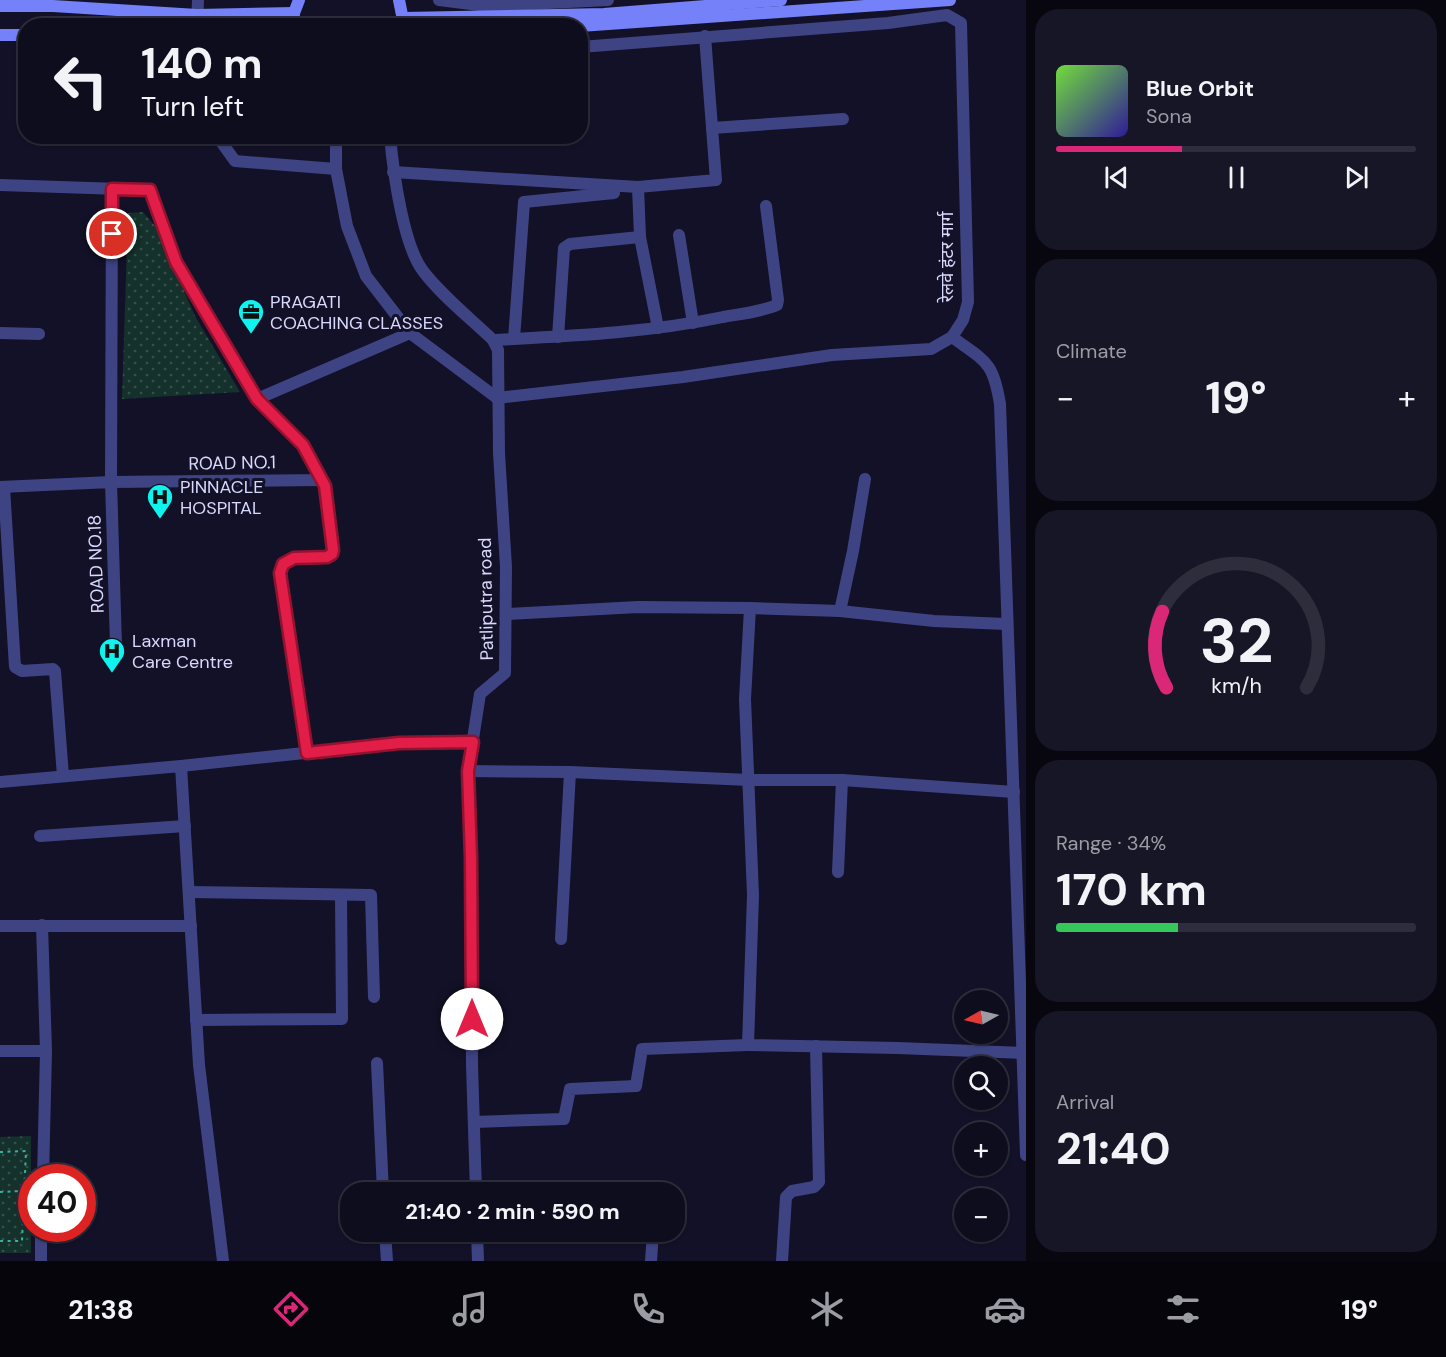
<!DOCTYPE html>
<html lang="en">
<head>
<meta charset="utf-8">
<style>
	:root { --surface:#0e0d1d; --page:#171626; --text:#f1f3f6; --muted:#9b9ca4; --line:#2e2d3b; --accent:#db2777 }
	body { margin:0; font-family:"DM Sans","Noto Sans Devanagari",sans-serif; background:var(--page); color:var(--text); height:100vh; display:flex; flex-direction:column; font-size:22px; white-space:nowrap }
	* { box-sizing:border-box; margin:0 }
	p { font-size:20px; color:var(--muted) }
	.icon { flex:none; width:33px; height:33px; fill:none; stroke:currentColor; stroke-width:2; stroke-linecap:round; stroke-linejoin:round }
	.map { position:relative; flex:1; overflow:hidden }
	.drawer { display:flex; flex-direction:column; gap:9px; padding:9px; background:#080710; width:420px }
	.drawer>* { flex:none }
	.banner { position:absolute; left:18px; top:18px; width:570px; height:126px; border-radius:24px; box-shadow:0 2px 4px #0004,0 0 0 2px var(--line); background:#0e0d1d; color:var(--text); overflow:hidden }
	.needle { width:39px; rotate:262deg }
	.buttons { position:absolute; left:954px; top:990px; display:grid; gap:12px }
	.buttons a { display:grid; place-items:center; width:54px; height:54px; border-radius:50%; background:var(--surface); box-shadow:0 2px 4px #0004,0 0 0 2px var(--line); font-size:30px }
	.speed { position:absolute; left:18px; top:1164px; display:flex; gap:12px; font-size:30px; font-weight:700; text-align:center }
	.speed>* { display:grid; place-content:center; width:78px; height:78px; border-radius:50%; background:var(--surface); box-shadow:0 2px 4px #0004,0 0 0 2px var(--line); line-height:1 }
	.speed .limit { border:9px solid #d22; background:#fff; color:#111 }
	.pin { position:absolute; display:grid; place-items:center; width:51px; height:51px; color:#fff; margin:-26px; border:3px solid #fff; border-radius:50%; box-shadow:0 2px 6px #0007 }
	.me { position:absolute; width:66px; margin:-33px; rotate:0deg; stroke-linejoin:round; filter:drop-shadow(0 0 4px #0008) }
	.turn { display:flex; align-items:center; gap:21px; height:126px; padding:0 24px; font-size:27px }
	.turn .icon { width:78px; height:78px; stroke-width:2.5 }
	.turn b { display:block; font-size:42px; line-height:51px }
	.big { font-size:45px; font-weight:700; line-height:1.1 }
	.drawer .card { flex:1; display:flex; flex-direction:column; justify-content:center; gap:9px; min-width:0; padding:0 21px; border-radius:24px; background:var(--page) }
	.drawer .dial { align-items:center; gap:0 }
	.dial svg { height:156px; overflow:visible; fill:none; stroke:var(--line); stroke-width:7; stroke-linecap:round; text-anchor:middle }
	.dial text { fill:var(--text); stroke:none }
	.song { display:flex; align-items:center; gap:18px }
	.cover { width:72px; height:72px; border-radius:9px; background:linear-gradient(135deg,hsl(100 70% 55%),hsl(250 70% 35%)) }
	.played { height:6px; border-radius:3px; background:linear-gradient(90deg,var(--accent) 35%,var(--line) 35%) }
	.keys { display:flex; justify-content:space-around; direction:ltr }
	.heat { display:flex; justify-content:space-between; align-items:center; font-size:33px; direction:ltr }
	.charge { height:9px; border-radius:4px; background:linear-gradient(90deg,#34c759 34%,var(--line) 0) }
	.trip { position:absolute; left:340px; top:1182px; width:345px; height:60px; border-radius:24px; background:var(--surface); box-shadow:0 2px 4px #0004,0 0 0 2px var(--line); font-weight:700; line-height:60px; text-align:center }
	.tabs { display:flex; height:96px; justify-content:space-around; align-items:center; background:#06050c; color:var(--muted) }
	.tabs .icon { width:42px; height:42px }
	.tabs .selected { color:var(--accent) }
	.tabs b { font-size:27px; color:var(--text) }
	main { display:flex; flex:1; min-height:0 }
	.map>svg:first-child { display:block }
	.park { fill:url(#park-dots) }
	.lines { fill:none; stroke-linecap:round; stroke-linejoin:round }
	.path { stroke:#36b49d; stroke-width:2; stroke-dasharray:3 4.5; stroke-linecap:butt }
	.service { stroke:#3e4483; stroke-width:8 }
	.minor { stroke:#3e4483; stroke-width:12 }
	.tertiary { stroke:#3e4483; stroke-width:12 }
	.secondary { stroke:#7581f8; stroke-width:12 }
	.secondary-bridge { stroke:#7581f8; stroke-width:12 }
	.route-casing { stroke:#92132f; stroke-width:15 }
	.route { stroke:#e11d48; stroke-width:10 }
	.labels { text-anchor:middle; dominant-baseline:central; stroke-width:6; stroke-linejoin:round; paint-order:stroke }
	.street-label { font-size:18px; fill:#d9d9fd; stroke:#121127 }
	.poi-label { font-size:18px; fill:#d9d9fd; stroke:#121127; text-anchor:start }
</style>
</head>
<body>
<main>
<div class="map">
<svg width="1026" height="1261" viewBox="0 0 1026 1261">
	<defs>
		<pattern id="park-dots" width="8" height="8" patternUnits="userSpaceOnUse" patternTransform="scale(1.5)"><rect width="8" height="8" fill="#14312c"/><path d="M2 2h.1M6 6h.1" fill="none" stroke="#364e4c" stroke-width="1.8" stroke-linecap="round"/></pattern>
	</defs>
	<rect width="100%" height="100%" fill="#121127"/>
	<!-- park -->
	<g class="park">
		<polygon points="143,212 156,227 195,316 240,392 122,399 128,213"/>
		<polygon points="31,1136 31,1253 0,1253 0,1137"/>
	</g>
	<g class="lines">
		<!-- path -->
		<g class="path">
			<polyline points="0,1152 26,1151 22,1241 0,1241"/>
			<polyline points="0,1192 24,1191"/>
		</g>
		<!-- service -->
		<polyline class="service" points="390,138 431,136"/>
		<!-- minor -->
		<g class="minor">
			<polyline points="439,0 487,6 608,0"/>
			<polyline points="197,26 198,0"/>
			<polyline points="712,128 843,119"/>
			<polyline points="217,136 235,161 336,169"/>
			<polyline points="393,172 638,187 716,180 705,36"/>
			<polyline points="0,185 150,190 176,262 257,399 410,333"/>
			<polyline points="638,187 640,237 658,328"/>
			<polyline points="112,189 111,482 321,480 303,445 257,399"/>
			<polyline points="679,235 693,323"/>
			<polyline points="0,333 39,334"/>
			<polyline points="558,337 564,248 570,244 640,237"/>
			<path d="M952,337c34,25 41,24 48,67l26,751"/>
			<polyline points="514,339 524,202 614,193"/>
			<path d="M493,340c77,-4 154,-7 230,-23 17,-3 37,-5 54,-12l1,-5 -12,-94"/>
			<polyline points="497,398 683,377 832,355 931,349 952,337 963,320 968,302 961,23 947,15 888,23 580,47"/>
			<polyline points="0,487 111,482 116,645"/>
			<polyline points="4,487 15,667 22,671 53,669 55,671 63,776"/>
			<polyline points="750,608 840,611 934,621 1006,624"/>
			<polyline points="840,611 853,551 865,479"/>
			<polyline points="506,614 638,607 750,608 745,699 753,895 748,1045 898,1048 1023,1053"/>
			<polyline points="307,753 280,573 283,564 294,558 327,557 332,554 333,550 325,486 321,480"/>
			<polyline points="181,766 399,743 473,742"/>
			<polyline points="468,771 570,772 749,780 842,780 1014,792"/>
			<polyline points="0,782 181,766 199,1065 223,1261"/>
			<polyline points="40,836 185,826"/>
			<polyline points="838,872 842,780"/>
			<polyline points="189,892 371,895 374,997"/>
			<polyline points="42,925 46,1051"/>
			<polyline points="0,926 191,926"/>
			<polyline points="561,939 570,772"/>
			<polyline points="196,1020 342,1019 341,895"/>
			<polyline points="0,1051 46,1051 43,1178"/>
			<polyline points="377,1063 383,1192"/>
			<polyline points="474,1122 564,1119 570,1089 636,1086 642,1049 748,1045"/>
			<polyline points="385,1232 387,1261"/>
			<polyline points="41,1261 41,1228"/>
			<polyline points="651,1261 653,1233"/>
			<polyline points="782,1261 786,1197 792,1191 814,1187 819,1182 816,1046"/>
		</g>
		<!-- tertiary -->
		<g class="tertiary">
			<polyline points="336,136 336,169 347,226 366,276 410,333 497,398"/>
			<path d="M390,136c3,34 13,109 33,135 19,25 47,47 70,69l5,10 1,103 7,114 -1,106 -25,21 -12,77 3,87 1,207 4,127"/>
			<polyline points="477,1232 478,1261"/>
		</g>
		<!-- secondary -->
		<g class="secondary">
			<polyline points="399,0 404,25"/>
			<polyline points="0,6 53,6 197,15 294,13"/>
			<polyline points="404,18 604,14 781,0"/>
			<polyline points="293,26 294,13 299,0"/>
			<polyline points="0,35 26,35"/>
		</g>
		<!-- secondary-bridge -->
		<polyline class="secondary-bridge" points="580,26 950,0"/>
	</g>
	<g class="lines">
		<!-- route casing -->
		<g class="route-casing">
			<polyline id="route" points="112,234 112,189 150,190 176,262 257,399 303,445 325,486 333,550 332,554 327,557 294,558 283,564 280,573 307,753 399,743 473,742 468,771 471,858 472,1019"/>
		</g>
		<!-- route -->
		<use href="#route" class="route"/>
	</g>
	<!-- icons -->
	<defs>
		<g id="office-pin" transform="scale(1.35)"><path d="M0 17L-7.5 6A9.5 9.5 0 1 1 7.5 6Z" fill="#0ff3ef" stroke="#121127"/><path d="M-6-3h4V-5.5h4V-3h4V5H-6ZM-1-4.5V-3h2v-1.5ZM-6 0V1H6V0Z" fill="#111"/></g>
		<g id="hospital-pin" transform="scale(1.35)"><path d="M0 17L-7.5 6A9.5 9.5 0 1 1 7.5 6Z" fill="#0ff3ef" stroke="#121127"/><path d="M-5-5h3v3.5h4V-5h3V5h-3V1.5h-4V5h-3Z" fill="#111"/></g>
	</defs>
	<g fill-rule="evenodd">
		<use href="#office-pin" x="251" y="312"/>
		<use href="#hospital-pin" x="160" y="497"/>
		<use href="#hospital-pin" x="112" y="651"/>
	</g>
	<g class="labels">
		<!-- street labels -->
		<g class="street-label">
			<text transform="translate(947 257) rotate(-90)">रेलवे हंटर मार्ग</text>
			<text transform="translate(232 463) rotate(-1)">ROAD NO.1</text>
			<text transform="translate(96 564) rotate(-92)">ROAD NO.18</text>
			<text transform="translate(486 599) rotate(-91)">Patliputra road</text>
		</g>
		<!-- poi labels -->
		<g class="poi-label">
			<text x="270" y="302">PRAGATI<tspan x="270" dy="21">COACHING CLASSES</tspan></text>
			<text x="180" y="487">PINNACLE<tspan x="180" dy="21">HOSPITAL</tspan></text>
			<text x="132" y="641">Laxman<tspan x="132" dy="21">Care Centre</tspan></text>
		</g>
	</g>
</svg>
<div class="buttons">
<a><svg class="needle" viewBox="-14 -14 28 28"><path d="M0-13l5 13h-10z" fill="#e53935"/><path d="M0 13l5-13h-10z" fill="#9b9ca4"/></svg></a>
<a><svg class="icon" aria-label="search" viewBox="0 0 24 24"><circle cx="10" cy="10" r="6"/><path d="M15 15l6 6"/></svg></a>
<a>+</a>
<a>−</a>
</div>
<div class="speed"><div class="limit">40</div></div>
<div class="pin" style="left:112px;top:234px;background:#d93025"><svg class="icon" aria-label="arrive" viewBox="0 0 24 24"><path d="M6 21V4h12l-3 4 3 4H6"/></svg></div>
<svg class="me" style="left:472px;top:1019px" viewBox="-20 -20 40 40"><circle r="19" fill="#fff"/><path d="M0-13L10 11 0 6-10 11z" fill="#e11d48"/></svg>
<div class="trip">21:40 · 2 min · 590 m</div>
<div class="banner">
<div class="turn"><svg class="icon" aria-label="left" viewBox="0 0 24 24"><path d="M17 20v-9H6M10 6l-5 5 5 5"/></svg><div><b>140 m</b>Turn left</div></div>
</div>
</div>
<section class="drawer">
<div class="card">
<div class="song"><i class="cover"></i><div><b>Blue Orbit</b><p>Sona</p></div></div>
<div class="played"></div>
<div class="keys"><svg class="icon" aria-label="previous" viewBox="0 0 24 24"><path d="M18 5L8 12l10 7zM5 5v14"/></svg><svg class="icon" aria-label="pause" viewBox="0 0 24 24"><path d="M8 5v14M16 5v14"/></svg><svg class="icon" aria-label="next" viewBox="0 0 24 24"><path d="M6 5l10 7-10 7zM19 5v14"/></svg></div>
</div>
<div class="card"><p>Climate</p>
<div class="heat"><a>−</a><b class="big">19°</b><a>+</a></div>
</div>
<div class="card dial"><svg viewBox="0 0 100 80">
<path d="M14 69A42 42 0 1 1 86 69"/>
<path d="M14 69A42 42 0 0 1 12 30" stroke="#db2777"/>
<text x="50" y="56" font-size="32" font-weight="700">32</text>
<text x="50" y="72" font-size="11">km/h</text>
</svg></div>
<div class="card"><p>Range · 34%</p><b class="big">170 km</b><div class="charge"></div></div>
<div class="card"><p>Arrival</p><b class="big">21:40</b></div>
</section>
</main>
<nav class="tabs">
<b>21:38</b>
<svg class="icon selected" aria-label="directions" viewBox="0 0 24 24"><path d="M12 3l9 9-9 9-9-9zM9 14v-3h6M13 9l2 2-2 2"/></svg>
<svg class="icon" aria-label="music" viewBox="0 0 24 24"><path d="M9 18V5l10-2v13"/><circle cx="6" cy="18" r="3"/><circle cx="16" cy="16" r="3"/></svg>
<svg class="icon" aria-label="phone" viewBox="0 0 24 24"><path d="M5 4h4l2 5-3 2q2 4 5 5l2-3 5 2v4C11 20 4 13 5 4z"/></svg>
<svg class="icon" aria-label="climate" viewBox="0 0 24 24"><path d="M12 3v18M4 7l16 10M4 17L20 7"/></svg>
<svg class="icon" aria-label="car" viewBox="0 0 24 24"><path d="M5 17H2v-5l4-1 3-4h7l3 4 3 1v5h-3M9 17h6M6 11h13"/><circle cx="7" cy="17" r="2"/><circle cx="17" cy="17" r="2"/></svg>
<svg class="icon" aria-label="filters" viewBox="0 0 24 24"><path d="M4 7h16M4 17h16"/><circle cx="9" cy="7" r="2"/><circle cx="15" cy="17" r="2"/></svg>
<b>19°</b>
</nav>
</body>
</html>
